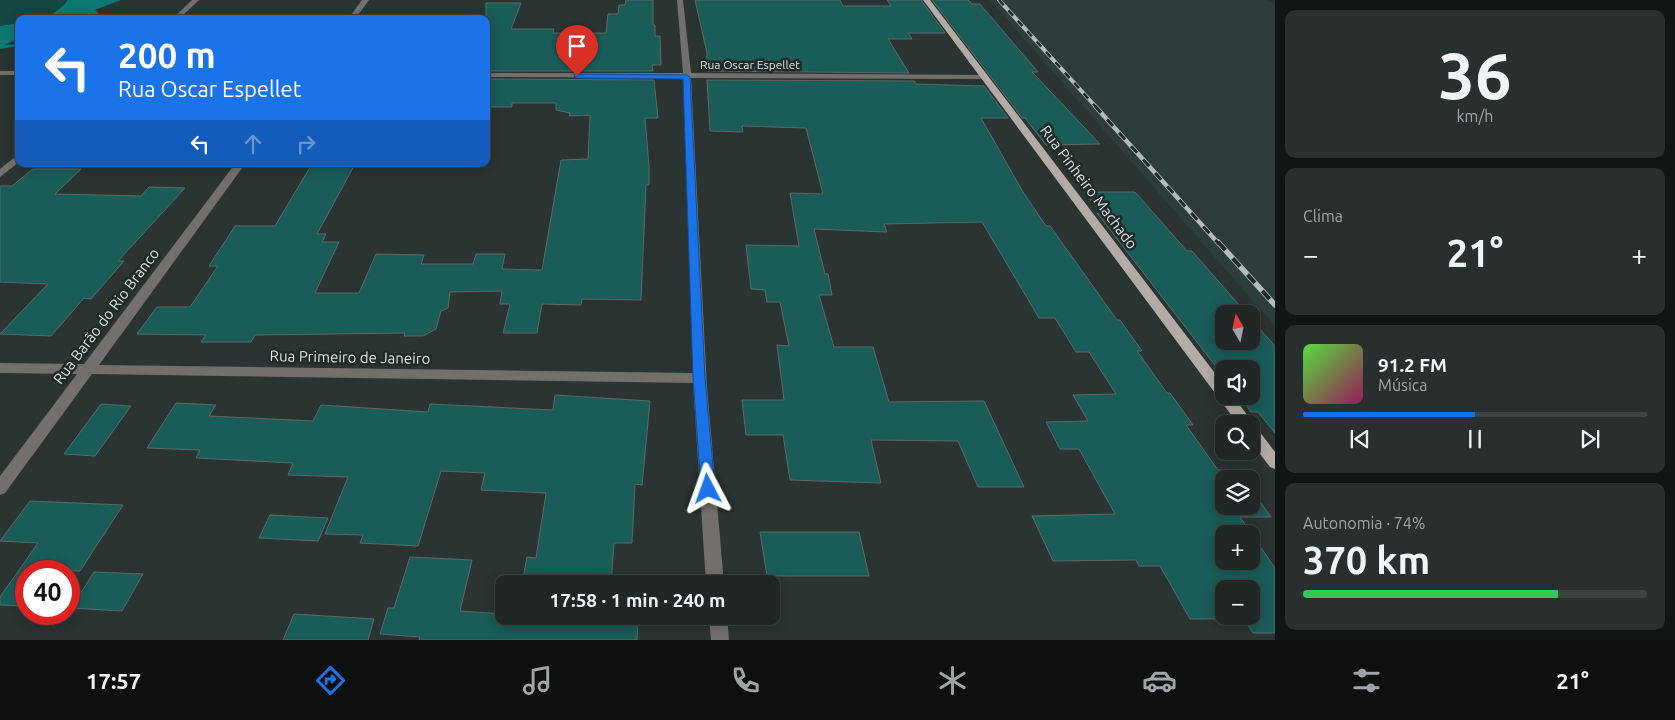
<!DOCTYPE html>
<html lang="pt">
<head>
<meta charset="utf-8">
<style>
	:root { --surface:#202726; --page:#282f2e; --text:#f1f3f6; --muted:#a2a5a7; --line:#3d4443; --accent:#1a73e8 }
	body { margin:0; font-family:Ubuntu,sans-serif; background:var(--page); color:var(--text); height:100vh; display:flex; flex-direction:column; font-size:19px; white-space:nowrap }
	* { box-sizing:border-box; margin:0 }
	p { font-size:16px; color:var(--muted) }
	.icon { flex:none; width:28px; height:28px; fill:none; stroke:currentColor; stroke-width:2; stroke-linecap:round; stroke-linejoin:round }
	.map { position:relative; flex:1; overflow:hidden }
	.panel { display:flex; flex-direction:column; gap:10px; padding:10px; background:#121515; width:400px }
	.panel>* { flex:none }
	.banner { position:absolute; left:15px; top:15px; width:475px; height:152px; border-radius:10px; box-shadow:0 2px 12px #0003,0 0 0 1px var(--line); background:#1a73e8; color:#fff; overflow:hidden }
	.needle { width:32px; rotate:351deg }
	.tools { position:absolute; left:1215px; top:305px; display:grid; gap:10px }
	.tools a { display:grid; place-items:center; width:45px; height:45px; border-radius:10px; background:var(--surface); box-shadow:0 2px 12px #0003,0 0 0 1px var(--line); font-size:25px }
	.speed { position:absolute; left:15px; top:560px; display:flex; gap:10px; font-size:25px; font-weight:700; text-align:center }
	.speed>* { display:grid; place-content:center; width:65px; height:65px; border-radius:50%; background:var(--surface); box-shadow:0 2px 12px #0003,0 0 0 1px var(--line); line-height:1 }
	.speed .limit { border:8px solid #d22; background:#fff; color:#111 }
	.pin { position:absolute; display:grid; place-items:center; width:42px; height:42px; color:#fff; margin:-51px -21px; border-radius:50% 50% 50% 0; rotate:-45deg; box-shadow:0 0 5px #0007 }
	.pin .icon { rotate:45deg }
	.me { position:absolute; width:55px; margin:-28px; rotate:356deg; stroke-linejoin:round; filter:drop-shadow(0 0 4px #0008) }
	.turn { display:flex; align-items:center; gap:18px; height:105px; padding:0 20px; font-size:22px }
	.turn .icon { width:65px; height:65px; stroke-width:2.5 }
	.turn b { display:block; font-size:35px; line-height:42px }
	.lanes { display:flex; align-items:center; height:48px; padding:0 20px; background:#0003; justify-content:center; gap:25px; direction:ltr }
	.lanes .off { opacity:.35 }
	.big { font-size:38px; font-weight:700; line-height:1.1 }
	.panel .card { flex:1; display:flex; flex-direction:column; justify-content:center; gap:8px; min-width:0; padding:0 18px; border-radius:10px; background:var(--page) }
	.panel .dial { align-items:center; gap:0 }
	.dial b { font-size:65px; line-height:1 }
	.song { display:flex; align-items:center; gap:15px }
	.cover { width:60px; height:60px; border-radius:8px; background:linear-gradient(135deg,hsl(110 70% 55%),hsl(330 70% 35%)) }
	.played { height:5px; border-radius:2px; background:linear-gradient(90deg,var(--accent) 50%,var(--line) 50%) }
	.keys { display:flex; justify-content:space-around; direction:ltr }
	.heat { display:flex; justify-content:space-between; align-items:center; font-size:28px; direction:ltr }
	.charge { height:8px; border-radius:4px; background:linear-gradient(90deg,#34c759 74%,var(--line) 0) }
	.trip { position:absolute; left:495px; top:575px; width:285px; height:50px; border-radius:10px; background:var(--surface); box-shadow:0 2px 12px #0003,0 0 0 1px var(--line); font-weight:700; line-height:50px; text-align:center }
	.menu { display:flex; height:80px; justify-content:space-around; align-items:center; background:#0d100f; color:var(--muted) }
	.menu .icon { width:35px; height:35px }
	.menu .active { color:var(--accent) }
	.menu b { font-size:22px; color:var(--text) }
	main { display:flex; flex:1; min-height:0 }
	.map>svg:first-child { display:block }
	.built { fill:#2b3e3c }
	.green { fill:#124744 }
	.forest { fill:#0c7872 }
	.building { fill:#195c58; stroke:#5e6968; fill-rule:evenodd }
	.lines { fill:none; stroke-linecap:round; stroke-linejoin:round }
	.minor { fill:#736f6c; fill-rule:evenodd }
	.major { fill:#b3aba6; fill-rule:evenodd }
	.rail-far2-casing { stroke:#b4bbba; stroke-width:4 }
	.rail-far1-casing { stroke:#b4bbba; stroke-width:4.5 }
	.rail-casing { stroke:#b4bbba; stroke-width:5.5 }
	.rail-far2 { stroke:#202a29; stroke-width:2.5; stroke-dasharray:7; stroke-linecap:butt }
	.rail-far1 { stroke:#202a29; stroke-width:3; stroke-dasharray:9; stroke-linecap:butt }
	.rail { stroke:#202a29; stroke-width:4; stroke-dasharray:11; stroke-linecap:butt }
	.route { fill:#1a73e8; stroke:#114b97 }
	.labels { text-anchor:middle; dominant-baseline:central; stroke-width:5; stroke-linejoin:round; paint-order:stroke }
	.far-street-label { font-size:12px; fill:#dce2e2; stroke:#202a29 }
	.street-label { font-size:15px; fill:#dce2e2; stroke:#202a29 }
</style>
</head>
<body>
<main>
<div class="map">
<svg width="1275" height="640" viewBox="0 0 1275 640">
	<rect width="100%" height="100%" fill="#2a3433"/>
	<!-- built -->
	<polygon class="built" points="990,0 1266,0 1275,4 1275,326"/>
	<!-- green -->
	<polygon class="green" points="0,0 93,0 45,19 19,19 19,29 0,37"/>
	<!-- forest -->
	<g class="forest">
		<polygon points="68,0 121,0 95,10 99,14 87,19 46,19 64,5"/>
		<polygon points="19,23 19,39 4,45 19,44 19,46 0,49 0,26"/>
	</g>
	<!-- building -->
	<g class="building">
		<polygon points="626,0 653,0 653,25 655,25 655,36 660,36 661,65 652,65 653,71 486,71 486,3 521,3 511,29 554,29 553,33 606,33 608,14 618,14 619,5 625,5"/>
		<polygon points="695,0 840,0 843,6 891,6 887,0 921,0 945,33 908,33 912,39 888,39 909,73 707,71 707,53"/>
		<polygon points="932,0 968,0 972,4 980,4 1038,72 1032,72 1100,144 1046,145 1025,118 1022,118"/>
		<polygon points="486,79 654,80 658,118 645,118 649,166 649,185 646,185 641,300 582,299 581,305 542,304 537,333 503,333 510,304 500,304 502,291 450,292 448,308 441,311 436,329 423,336 404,336 405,333 255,335 251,342 201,342 206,335 137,334 157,307 190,307 218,266 209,266 235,226 275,226 312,164 355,164 317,234 326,234 322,242 339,242 315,293 359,293 376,254 424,255 421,264 473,264 476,254 505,254 502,269 542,270 561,160 588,159 590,115 569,116 570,113 556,110 556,103 512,103 512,107 486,107"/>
		<path d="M707,80l207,1 2,3 68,2 24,32h-27l42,74 23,34h4l67,94h3l22,31h-5l30,42h3l23,32h-7l32,45h19l7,9h-20v27h27v-17l20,28h-31l35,51v65h-22l-9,-14h-54l-30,-53h-21l-3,-6 -83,1 -21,-45 83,-2 -36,-65h-19l-14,-27 42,-1 -15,-26 43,-1 -27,-42h-13l-21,-34h-16l-57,-96 -98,2 3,8 -73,-3 11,45h3l4,21h-13l15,52h39l16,55 95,-1 40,86h-46l-20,-46 -87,-1 10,43 -91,-3 -7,-45h-37l-4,-35h42l-7,-55 12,1 -9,-44h-13l-2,-12 -14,-1 -5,-44 53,1 -9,-53 33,1 -17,-66 -64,-2 1,6 -33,-1zM1224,534h27v27h-27zM1224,589h27v27h-27z"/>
		<polygon points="33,169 81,169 55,194 141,196 149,187 185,188 118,261 124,261 91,299 84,298 51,336 0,334 48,284 0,282 0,186 12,186"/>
		<polygon points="1084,192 1135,192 1187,251 1192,251 1247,314 1224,314 1224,341 1251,341 1251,319 1275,346 1275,433 1258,412 1251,412 1239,396 1251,396 1251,369 1224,369 1224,377 1097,213 1101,213"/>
		<polygon points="555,395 650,401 642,485 635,484 632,543 614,543 611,584 522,584 527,557 536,558 546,493 481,490 485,473 441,471 418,546 360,543 363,535 325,534 348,477 288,475 293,463 196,458 200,450 147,448 176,403 216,405 209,416 313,421 321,405 428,412 430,404 553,410"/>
		<polygon points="101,404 131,406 95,456 64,454"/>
		<polygon points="30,501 123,505 80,571 26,571 26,606 0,605 0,597 38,543 0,541"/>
		<polygon points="270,515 328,518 318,541 259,538"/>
		<polygon points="760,532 859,532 869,576 767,576"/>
		<polygon points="410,557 472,560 460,611 504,614 504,616 608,616 638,619 637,640 419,640 420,637 380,634 388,608 394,608"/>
		<polygon points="94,572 143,574 122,611 71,608"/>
		<polygon points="294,614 374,619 368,640 283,640"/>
	</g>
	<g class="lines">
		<!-- minor -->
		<g class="minor">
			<polygon points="192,0 199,0 179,19 172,19"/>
			<polygon points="362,0 369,0 355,19 348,19"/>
			<polygon points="677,0 683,0 691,73 984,75 988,77 984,79 691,78 707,387 724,584 706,584 693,383 92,374 5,493 0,495 0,476 77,374 0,373 0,363 84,364 235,164 245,164 99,365 693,373 683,78 486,77 486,73 683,73"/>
			<rect x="0" y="71" width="19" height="4"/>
			<polygon points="19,154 19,162 0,177 0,169"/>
			<polygon points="709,616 727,616 729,640 711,640"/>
		</g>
		<!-- major -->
		<polygon class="major" points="923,0 930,0 1224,385 1224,396 1233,396 1251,420 1252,426 1256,427 1275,452 1275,469 1270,467 1251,442 1251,424 1238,424"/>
		<!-- rail-far2 casing -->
		<g class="rail-far2-casing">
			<polyline id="rail-far2" points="999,0 1096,107"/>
		</g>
		<!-- rail-far1 casing -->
		<g class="rail-far1-casing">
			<polyline id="rail-far1" points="1095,106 1219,244"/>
		</g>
		<!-- rail casing -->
		<g class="rail-casing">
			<polyline id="rail" points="1218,242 1275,305"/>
		</g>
		<!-- rail-far2 -->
		<use href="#rail-far2" class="rail-far2"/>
		<!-- rail-far1 -->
		<use href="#rail-far1" class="rail-far1"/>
		<!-- rail -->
		<use href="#rail" class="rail"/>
	</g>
	<!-- route -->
	<polygon class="route" points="575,74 687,75 690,77 705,378 715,489 713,493 708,495 703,493 701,489 693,378 683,79 577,78 574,76"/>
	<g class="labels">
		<!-- far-street labels -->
		<g class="far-street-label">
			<text x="750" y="64">Rua Oscar Espellet</text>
		</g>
		<!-- street labels -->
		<g class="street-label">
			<text transform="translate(1089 187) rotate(53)">Rua Pinheiro Machado</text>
			<text transform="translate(106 316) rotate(-53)">Rua Barão do Rio Branco</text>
			<text transform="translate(350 357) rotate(1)">Rua Primeiro de Janeiro</text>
		</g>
	</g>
</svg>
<div class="tools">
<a><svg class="needle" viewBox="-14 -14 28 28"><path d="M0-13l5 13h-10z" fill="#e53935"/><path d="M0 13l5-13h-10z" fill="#a2a5a7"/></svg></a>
<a><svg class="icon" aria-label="sound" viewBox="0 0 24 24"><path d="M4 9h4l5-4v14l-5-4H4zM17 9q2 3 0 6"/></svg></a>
<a><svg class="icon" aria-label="search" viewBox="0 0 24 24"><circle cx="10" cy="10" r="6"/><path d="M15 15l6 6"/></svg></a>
<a><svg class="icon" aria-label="layers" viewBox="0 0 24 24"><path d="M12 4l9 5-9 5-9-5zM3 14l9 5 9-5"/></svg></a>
<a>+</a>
<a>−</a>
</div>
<div class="speed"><div class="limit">40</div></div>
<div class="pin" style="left:577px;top:76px;background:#d93025"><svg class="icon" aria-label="arrive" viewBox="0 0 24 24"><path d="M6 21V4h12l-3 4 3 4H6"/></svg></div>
<svg class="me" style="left:708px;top:489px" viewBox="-20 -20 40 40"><path d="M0-17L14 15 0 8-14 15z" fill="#1a73e8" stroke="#fff" stroke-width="4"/></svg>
<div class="trip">17:58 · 1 min · 240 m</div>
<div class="banner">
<div class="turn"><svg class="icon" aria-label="left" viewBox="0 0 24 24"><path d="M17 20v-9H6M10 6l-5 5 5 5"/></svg><div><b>200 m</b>Rua Oscar Espellet</div></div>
<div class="lanes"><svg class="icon" aria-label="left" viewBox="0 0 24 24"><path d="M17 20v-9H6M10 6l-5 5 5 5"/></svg><svg class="icon off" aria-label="ahead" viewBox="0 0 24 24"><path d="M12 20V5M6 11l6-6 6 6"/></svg><svg class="icon off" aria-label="right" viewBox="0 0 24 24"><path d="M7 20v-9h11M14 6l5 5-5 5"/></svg></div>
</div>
</div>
<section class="panel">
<div class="card dial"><b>36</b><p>km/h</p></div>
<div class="card"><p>Clima</p>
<div class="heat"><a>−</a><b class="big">21°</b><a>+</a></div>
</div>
<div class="card">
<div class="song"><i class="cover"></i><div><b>91.2 FM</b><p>Música</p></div></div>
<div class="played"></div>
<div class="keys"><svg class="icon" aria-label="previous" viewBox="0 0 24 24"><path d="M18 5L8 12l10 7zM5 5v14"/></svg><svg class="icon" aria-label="pause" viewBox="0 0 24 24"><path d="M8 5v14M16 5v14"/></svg><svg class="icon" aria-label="next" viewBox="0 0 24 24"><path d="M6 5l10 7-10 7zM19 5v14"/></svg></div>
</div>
<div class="card"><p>Autonomia · 74%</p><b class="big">370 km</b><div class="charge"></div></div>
</section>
</main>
<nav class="menu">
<b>17:57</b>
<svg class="icon active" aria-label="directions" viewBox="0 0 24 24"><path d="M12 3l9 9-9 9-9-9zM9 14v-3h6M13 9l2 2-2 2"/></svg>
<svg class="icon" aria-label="music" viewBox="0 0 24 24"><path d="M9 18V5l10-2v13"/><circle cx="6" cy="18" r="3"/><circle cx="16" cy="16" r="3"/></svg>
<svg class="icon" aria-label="phone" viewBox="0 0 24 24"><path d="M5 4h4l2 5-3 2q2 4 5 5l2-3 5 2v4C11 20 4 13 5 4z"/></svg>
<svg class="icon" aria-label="climate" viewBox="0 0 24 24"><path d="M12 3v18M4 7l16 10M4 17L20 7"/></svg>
<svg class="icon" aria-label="car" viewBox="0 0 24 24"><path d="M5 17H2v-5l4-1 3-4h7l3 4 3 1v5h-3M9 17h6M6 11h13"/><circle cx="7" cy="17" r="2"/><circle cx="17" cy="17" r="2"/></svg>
<svg class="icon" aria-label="filters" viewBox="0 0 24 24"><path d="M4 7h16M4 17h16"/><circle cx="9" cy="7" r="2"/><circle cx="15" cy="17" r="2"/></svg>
<b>21°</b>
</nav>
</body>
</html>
